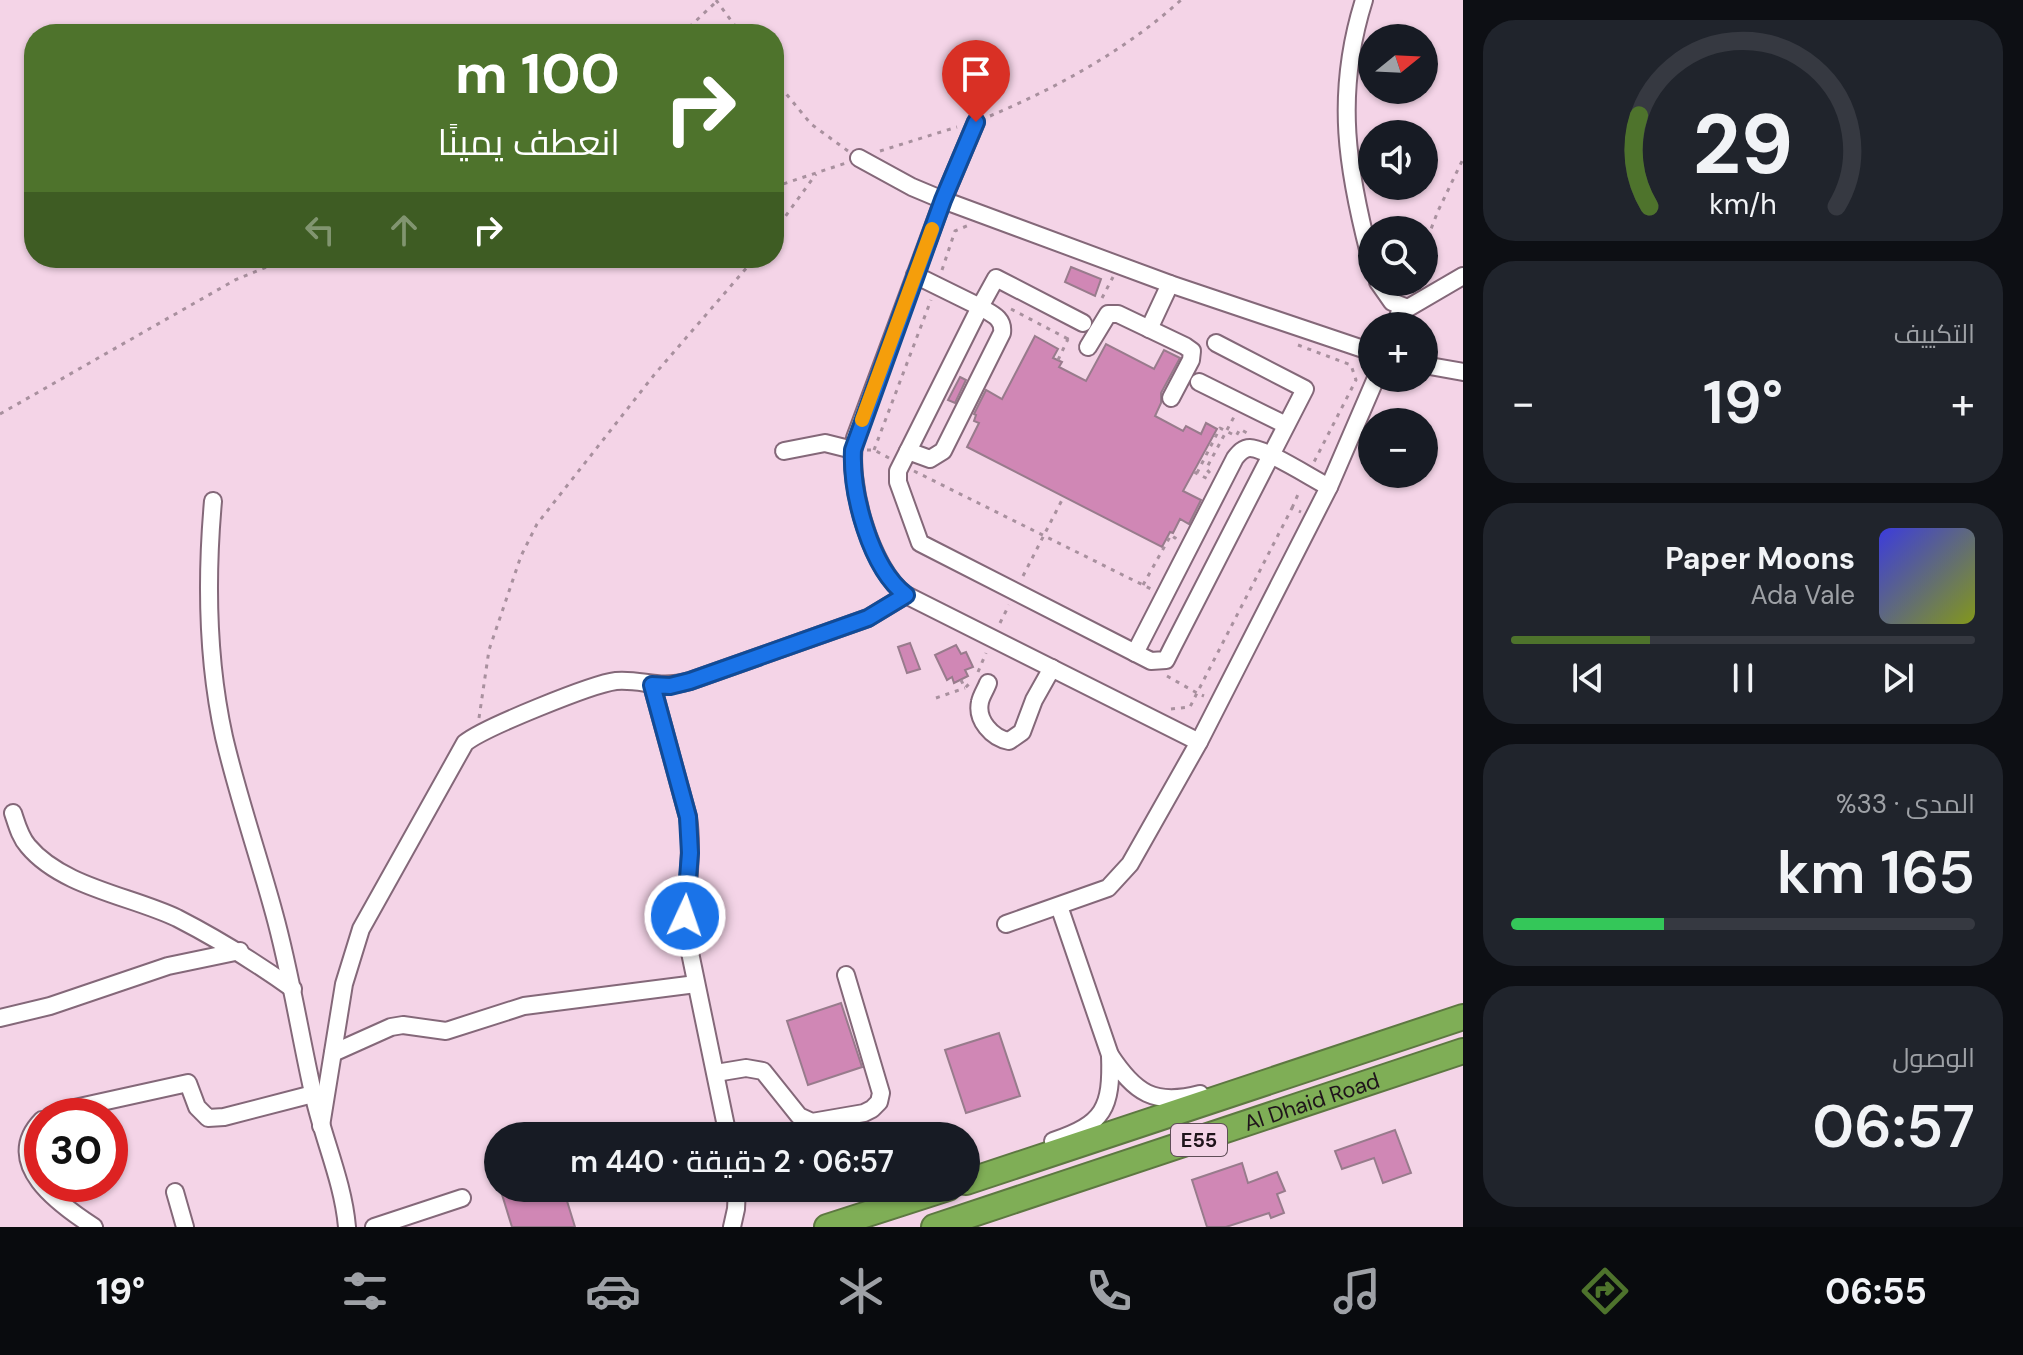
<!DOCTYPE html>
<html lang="ar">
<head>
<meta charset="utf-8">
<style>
	:root { --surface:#171b24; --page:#20242c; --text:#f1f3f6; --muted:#9ea1a6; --line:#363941; --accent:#4e732c }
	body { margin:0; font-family:"DM Sans",Cairo,sans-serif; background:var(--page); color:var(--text); direction:rtl; height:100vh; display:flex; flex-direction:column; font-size:30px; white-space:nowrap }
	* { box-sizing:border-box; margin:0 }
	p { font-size:26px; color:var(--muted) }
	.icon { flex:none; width:44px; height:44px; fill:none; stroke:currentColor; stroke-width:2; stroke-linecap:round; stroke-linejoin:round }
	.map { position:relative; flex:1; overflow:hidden; direction:ltr }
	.details { display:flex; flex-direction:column; gap:20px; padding:20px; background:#0d0f14; width:560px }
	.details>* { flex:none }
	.hud { position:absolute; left:24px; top:24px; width:760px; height:244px; border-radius:32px; box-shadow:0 2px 6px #0004; direction:rtl; background:#4e732c; color:#fff; overflow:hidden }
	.needle { width:52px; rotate:72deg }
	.fabs { position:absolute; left:1358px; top:24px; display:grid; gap:16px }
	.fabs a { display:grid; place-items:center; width:80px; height:80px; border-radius:50%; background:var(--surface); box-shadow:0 2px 6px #0004; font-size:40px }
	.speed { position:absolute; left:24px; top:1098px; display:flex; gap:16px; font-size:40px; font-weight:700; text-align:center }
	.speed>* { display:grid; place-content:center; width:104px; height:104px; border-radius:50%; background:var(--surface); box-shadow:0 2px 6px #0004; line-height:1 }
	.speed .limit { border:12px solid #d22; background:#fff; color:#111 }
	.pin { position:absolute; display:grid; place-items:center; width:68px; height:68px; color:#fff; margin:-82px -34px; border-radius:50% 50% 50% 0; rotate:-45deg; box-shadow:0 0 8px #0007 }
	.pin .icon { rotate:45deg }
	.me { position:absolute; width:88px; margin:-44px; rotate:3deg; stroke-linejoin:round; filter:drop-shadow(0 0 6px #0008) }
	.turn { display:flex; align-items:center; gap:28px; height:168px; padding:0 32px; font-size:36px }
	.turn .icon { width:104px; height:104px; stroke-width:2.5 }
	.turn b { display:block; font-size:56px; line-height:68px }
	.lanes { display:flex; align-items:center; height:76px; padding:0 32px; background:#0003; justify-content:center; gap:40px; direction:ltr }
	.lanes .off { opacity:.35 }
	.big { font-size:60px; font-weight:600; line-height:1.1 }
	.details .card { flex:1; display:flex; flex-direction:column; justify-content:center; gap:12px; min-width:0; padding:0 28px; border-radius:32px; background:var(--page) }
	.details .dial { align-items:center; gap:0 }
	.dial svg { height:208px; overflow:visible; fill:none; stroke:var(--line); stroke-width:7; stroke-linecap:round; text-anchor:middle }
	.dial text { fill:var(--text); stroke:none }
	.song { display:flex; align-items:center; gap:24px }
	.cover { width:96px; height:96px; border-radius:12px; background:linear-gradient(135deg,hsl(240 70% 55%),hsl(70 70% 35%)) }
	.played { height:8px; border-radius:4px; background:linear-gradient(90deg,var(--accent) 30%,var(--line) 30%) }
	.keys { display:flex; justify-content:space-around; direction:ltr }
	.heat { display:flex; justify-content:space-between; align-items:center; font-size:44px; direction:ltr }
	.charge { height:12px; border-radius:6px; background:linear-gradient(90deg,#34c759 33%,var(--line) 0) }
	.trip { position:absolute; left:484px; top:1122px; width:496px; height:80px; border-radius:40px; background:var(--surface); box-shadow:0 2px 6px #0004; font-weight:600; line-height:80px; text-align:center; direction:rtl }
	.menu { display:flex; height:128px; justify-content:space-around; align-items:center; background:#090b0e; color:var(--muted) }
	.menu .icon { width:56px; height:56px }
	.menu .current { color:var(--accent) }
	.menu b { font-size:36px; color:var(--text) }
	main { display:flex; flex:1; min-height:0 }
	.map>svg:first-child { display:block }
	.building { fill:#d087b5; stroke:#987b8c; stroke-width:2 }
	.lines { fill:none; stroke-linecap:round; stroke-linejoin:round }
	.minor-casing { stroke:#846879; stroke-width:20 }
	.highway-casing { stroke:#5d7841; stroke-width:28 }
	.path { stroke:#a8909e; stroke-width:3; stroke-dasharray:4 6; stroke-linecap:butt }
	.minor { stroke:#fff; stroke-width:16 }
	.highway { stroke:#7fae56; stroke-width:24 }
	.route-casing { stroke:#114b97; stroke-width:20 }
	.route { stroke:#1a73e8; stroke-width:14 }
	.slow { stroke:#f59e0b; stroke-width:14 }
	.labels { text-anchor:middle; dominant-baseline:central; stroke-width:6; stroke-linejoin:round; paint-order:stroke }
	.shield { fill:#f4d4e7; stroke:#5f4e58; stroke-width:2 }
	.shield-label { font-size:20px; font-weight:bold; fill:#1f141b }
	.street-label { font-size:22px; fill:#1f141b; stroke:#f4d4e7 }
</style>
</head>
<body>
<main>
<section class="details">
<div class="card dial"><svg viewBox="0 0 100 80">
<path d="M14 69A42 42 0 1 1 86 69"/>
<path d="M14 69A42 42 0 0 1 10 34" stroke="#4e732c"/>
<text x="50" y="56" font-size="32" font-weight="700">29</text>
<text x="50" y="72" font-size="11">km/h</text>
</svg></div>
<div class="card"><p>التكييف</p>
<div class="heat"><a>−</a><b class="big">19°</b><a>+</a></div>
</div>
<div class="card">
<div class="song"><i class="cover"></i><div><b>Paper Moons</b><p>Ada Vale</p></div></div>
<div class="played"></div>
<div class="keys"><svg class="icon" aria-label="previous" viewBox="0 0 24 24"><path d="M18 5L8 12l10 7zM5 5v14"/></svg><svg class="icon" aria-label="pause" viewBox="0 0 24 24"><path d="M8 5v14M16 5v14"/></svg><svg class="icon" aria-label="next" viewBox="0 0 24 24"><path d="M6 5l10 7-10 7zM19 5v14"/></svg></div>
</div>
<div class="card"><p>المدى · 33%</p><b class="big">165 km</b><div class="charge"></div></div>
<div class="card"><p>الوصول</p><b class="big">06:57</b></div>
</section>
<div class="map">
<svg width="1463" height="1227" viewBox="0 0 1463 1227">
	<rect width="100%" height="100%" fill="#f4d4e7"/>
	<!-- building -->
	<g class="building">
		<polygon points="1071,267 1101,279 1095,296 1065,282"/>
		<polygon points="1035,336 1058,349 1053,358 1062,362 1059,367 1086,381 1106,344 1154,369 1164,350 1180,358 1161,393 1161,403 1155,416 1183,431 1186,426 1201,434 1206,423 1217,429 1183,491 1201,500 1189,524 1180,519 1173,533 1170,532 1162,547 967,447 979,423 974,421 976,415 974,414 986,390 1002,399"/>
		<polygon points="960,377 966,380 955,403 948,400"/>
		<polygon points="910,643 920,669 907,673 898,647"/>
		<polygon points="956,645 961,654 966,652 973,667 965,670 968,676 954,683 952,677 947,680 935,655"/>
		<polygon points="841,1003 862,1067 808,1085 787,1021"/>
		<polygon points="999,1033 1020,1096 966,1113 945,1050"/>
		<polygon points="1395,1130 1411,1173 1383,1183 1374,1158 1342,1169 1335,1151"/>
		<polygon points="1242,1163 1248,1183 1277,1172 1285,1191 1277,1194 1284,1213 1271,1218 1269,1213 1226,1227 1207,1227 1192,1180"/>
		<polygon points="500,1188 563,1188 575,1227 512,1227"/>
	</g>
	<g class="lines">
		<!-- minor casing -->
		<g class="minor-casing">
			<g id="minor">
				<path d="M1364,0c-30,95 -17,171 8,265"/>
				<path d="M976,122l-33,78 -88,238c-9,42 15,131 51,157l293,147"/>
				<polyline points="859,158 912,187 943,200 1170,284 1372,352"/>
				<polyline points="915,275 980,307 898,471 898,482 920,543 1151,661 1166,660 1172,648 1305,389 1216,343"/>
				<polyline points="1378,282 1392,302 1408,308 1463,276"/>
				<polyline points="1395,326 1401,308"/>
				<polyline points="1149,329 1170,284"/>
				<polyline points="1088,347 1108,314 1118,314 1185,346 1192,351 1191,360 1171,398"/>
				<polyline points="1424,365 1463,372"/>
				<polyline points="1199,382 1286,425"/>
				<polyline points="784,451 825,443 853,450"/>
				<path d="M908,451l22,8 13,-8 59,-118c2,-15 -10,-19 -22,-26l16,-29 87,45"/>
				<path d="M213,501c-7,79 -6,159 11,236 14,60 34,117 50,176 17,61 26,123 40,184 10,44 29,85 33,130"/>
				<path d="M1135,653l100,-195c4,-5 8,-10 15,-10 15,0 63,31 79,39"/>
				<path d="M988,683c-2,6 -7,13 -8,19 -4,18 12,36 29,39l13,-9 12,-32 18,-32"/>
				<path d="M652,685l36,132c6,40 -4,80 -1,121l41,198"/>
				<path d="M13,813c4,12 7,24 15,33 34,41 103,50 149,72 41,21 78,44 116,71"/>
				<polyline points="1059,906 1110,1055"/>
				<polyline points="1006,924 1108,888 1130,864 1199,742 1329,487 1376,378"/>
				<polyline points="0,1018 50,1006 168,966 240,951"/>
				<polyline points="333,1053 391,1027 403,1025 446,1031 524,1006 696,984"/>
				<polyline points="716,1073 746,1068 763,1071 799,1116 812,1122 864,1113 872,1109 879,1102 881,1093 846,975"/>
				<polyline points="50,1116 61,1111 188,1083 197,1107 208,1118 224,1117 313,1094"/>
				<path d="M42,1120c-42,43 18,85 52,107"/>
				<path d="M321,1126l23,-142 17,-55 104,-186c18,-15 127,-59 151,-62 29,-2 41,9 74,0l178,-63 38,-23"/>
				<path d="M1053,1141c51,-17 59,-33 57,-86 25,38 44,51 90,39"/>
				<polyline points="175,1192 185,1227"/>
				<polyline points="374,1227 462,1198"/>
				<polyline points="732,1227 736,1209 737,1188"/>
			</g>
		</g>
		<!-- highway casing -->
		<g class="highway-casing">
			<g id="highway">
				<polyline points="966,1182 1463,1017"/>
				<polyline points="827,1227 948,1188"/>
				<path id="s1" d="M934,1227l529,-176"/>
			</g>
		</g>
		<!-- path -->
		<g class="path">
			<polyline points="716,0 741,34"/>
			<polyline points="682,34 718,0"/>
			<polyline points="774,79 811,124 848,151"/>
			<path d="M990,116c68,-29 136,-66 191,-116"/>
			<polyline points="880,151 957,127"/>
			<polyline points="774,187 846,163"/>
			<polyline points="774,232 816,174"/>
			<polyline points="1424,247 1438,211 1463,159"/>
			<polyline points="942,270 955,231 969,225"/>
			<polyline points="1102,298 1113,277"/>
			<polyline points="1011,309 1068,339"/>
			<polyline points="1298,345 1351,365 1356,380 1314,462"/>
			<polyline points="1058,360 1068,339 1073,341"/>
			<polyline points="0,414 235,280 264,268 297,258"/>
			<polyline points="867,450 874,450 889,458"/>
			<polyline points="874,450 931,300"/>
			<polyline points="914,471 1151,589"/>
			<polyline points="1194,472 1208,479"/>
			<polyline points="1197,473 1220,428 1236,436 1240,429 1247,433"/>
			<polyline points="1210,473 1206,469 1235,415"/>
			<polyline points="1292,508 1300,490"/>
			<polyline points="1023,576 1063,498"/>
			<polyline points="1143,585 1171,535 1175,538 1176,536"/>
			<polyline points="1000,623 1009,605"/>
			<polyline points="978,672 986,653"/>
			<polyline points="1167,676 1197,693 1292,508 1301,512"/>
			<polyline points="961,680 965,688 969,684"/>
			<polyline points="936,698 965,688"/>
			<polyline points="1171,709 1190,707 1197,693 1204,696"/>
			<polyline points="479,718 489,650 521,556 537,524 654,375 755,258"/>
		</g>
		<!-- minor -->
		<use href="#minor" class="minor"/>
		<!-- highway -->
		<use href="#highway" class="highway"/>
	</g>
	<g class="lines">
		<!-- route casing -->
		<g class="route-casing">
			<path id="route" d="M685,916l5,-63 -2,-36 -36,-132 18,1 20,-5 178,-63 38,-23c-36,-27 -55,-102 -53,-145l90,-250 33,-78"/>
		</g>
		<!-- route -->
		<use href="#route" class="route"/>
		<!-- slow -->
		<polyline class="slow" points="862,420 932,229"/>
	</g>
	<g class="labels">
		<!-- shield labels -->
		<rect class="shield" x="1171" y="1124" width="56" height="32" rx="6"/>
		<g class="shield-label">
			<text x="1199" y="1140">E55</text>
		</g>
		<!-- street labels -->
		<g class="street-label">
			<text stroke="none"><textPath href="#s1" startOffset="398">Al Dhaid Road</textPath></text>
		</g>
	</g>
</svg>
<div class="fabs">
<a><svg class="needle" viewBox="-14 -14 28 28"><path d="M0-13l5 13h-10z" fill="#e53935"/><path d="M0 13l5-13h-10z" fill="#9ea1a6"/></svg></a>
<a><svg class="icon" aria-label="sound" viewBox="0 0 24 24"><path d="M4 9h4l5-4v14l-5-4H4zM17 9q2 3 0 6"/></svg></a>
<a><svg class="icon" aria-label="search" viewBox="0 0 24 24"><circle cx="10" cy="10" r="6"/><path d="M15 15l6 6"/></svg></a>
<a>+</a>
<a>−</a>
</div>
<div class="speed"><div class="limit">30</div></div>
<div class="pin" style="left:976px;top:122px;background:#d93025"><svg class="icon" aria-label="arrive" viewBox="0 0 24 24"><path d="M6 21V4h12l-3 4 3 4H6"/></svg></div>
<svg class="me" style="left:685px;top:916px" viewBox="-20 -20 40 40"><circle r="17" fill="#1a73e8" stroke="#fff" stroke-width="3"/><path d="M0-11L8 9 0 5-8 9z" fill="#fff"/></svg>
<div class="trip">06:57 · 2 دقيقة · 440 m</div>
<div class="hud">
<div class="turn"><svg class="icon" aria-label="right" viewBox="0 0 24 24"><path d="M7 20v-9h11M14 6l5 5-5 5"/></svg><div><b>100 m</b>انعطف يمينًا</div></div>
<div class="lanes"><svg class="icon off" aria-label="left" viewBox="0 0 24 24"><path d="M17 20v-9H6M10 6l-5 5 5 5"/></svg><svg class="icon off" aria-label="ahead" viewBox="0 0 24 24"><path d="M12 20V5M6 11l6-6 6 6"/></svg><svg class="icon" aria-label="right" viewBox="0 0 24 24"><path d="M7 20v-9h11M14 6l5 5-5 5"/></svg></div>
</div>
</div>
</main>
<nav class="menu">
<b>06:55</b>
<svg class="icon current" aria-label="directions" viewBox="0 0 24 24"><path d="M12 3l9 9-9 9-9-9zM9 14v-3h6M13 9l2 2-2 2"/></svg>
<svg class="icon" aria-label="music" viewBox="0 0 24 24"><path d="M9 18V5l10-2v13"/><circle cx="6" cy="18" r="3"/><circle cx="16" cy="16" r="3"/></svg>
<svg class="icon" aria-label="phone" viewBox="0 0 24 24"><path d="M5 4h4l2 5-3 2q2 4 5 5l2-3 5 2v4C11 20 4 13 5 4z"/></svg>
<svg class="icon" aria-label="climate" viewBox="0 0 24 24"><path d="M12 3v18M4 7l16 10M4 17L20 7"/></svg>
<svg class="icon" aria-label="car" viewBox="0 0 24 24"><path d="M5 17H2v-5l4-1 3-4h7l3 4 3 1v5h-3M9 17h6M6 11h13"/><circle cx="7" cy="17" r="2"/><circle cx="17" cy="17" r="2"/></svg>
<svg class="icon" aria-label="filters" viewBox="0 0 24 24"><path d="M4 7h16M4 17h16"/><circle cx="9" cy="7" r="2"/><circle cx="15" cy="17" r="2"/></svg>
<b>19°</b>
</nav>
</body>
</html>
